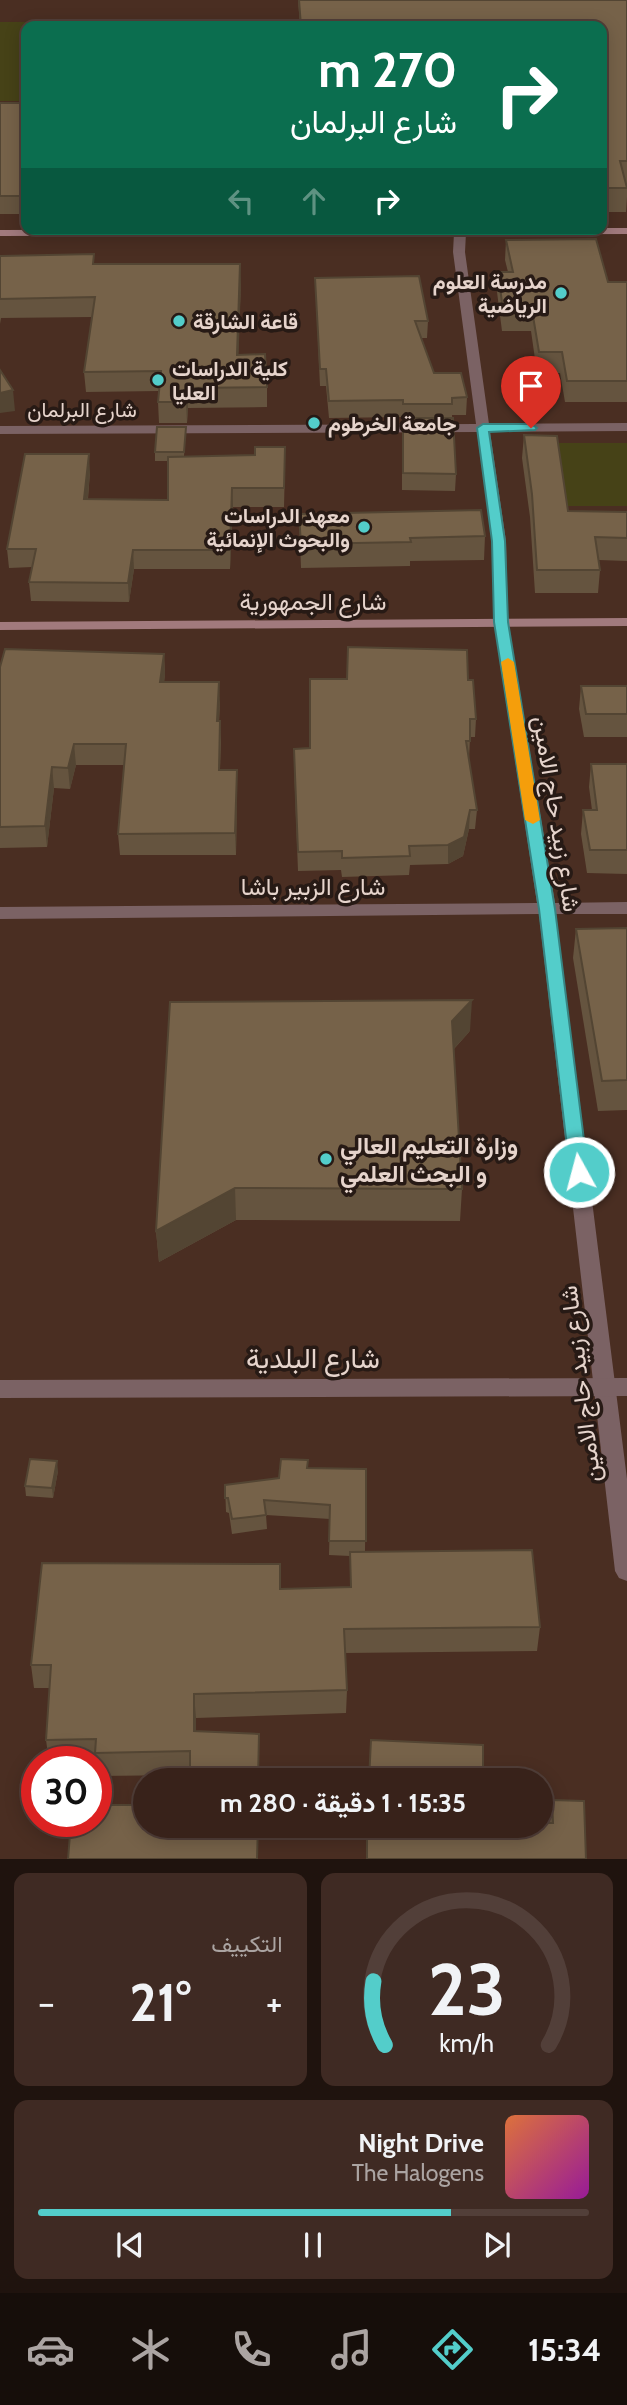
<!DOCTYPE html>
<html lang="ar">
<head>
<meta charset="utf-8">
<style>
	:root { --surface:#38221a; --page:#3f2a23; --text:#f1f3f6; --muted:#aba4a2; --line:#523f39; --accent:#53cdca }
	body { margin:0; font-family:Cabin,Vazirmatn,sans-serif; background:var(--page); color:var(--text); direction:rtl; height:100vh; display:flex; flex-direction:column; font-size:26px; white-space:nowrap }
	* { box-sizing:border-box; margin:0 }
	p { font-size:23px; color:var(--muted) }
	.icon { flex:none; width:38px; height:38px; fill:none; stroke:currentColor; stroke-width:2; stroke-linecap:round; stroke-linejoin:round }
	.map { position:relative; height:1859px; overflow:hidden; direction:ltr }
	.sheet { display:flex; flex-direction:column; gap:14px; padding:14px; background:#1f130e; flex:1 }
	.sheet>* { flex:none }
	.hud { position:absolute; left:21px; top:21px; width:586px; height:214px; border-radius:14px; box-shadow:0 4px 18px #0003,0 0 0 2px var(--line); direction:rtl; background:#0b6e4f; color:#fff; overflow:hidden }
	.speed { position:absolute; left:21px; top:1746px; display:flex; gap:14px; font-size:35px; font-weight:700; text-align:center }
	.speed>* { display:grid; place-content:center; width:91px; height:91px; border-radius:50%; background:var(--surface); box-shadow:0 4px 18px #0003,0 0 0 2px var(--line); line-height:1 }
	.speed .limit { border:10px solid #d22; background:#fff; color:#111 }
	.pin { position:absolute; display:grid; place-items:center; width:60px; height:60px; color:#fff; margin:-72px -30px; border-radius:50% 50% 50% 0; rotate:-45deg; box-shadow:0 0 7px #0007 }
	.pin .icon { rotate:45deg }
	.me { position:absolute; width:77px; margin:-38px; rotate:353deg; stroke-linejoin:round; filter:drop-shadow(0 0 5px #0008) }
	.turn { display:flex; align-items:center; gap:24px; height:147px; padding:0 35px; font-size:32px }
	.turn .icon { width:91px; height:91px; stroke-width:2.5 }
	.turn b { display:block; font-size:49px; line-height:60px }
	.lanes { display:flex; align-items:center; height:66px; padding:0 35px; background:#0003; justify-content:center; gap:35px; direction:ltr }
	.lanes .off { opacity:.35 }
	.big { font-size:52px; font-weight:700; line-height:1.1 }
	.sheet .card { flex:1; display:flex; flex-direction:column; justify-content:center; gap:10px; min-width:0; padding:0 24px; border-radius:14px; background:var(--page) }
	.sheet .dial { align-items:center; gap:0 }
	.dial svg { height:182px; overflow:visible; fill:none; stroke:var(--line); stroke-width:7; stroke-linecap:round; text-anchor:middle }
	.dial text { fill:var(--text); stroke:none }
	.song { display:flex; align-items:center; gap:21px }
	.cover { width:84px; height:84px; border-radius:10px; background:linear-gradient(135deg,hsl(20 70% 55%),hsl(300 70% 35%)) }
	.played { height:7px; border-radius:4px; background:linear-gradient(90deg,var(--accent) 75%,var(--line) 75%) }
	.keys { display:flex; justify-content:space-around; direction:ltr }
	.heat { display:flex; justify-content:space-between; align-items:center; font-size:38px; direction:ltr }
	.sheet .tiles { flex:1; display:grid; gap:14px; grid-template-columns:1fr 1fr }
	.card:last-child { grid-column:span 2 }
	.trip { position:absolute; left:133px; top:1768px; width:420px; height:70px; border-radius:35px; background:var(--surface); box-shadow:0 4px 18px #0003,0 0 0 2px var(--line); font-weight:700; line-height:70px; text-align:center; direction:rtl }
	.tabs { display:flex; height:112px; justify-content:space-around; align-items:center; background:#160e0a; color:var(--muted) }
	.tabs .icon { width:49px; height:49px }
	.tabs .selected { color:var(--accent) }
	.tabs b { font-size:32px; color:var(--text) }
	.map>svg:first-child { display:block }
	.green { fill:#464217 }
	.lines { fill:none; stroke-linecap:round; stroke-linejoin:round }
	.minor { fill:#7b6264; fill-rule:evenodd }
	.tertiary { fill:#7b6264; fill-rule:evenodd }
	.secondary { fill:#a17a7d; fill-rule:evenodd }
	.wall { fill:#65543f }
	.shaded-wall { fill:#534533 }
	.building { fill:#766249; stroke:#534533; stroke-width:2 }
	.route { fill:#53cdca; stroke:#368583; stroke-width:2 }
	.slow { fill:#f59e0b }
	.poi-dot { fill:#53cdca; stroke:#271a15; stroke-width:2.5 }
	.labels { text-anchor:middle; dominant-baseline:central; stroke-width:7; stroke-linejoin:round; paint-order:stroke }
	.far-poi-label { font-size:21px; font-weight:bold; fill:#e6d4cc; stroke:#271a15; text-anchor:start }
	.far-street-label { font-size:21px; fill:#e6d4cc; stroke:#271a15 }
	.street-label { font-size:24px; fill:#e6d4cc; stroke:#271a15 }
	.poi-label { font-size:24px; font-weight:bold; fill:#e6d4cc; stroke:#271a15; text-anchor:start }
	.near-street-label { font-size:28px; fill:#e6d4cc; stroke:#271a15 }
</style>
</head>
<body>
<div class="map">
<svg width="627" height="1859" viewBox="0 0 627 1859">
	<rect width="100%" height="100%" fill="#4a2e22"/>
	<!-- green -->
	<g class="green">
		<polygon points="270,21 270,26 26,26 26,101 0,101 0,22"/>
		<polygon points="551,443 627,443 627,506 563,506"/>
	</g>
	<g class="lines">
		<!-- minor -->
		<polygon class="minor" points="460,230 466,233 465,252 489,424 627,423 627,431 490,432 506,541 508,622 555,903 627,902 627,914 556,914 627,1479 627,1581 619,1578 615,1571 539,914 0,919 0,907 537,903 494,622 492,541 477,432 0,434 0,426 476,424 453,252 454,233"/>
		<!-- tertiary -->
		<polygon class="tertiary" points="627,1378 627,1396 0,1398 0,1380"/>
		<!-- secondary -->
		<g class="secondary">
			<polygon points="602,228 627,228 627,234 0,236 0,230"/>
			<polygon points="627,618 627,626 0,630 0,622"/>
		</g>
	</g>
	<!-- wall -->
	<g class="wall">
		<polygon points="298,0 627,0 627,197 626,212 602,212 602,26 300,26"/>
		<rect x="0" y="103" width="26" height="111"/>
		<polygon points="506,240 608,282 627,282 627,402 565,402 560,373 537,373 531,331 502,331 497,292 498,272 508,272 505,260"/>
		<polygon points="0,256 95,264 241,283 238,354 267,387 267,407 188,408 187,423 159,423 158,402 159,391 86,392 84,372 92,317 1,318 0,324"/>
		<polygon points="315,278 428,321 427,338 421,338 434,373 467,397 466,415 452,415 456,474 455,491 402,490 402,417 329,418 326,386 320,386"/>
		<polygon points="186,427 184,456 285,466 284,507 233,507 230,569 134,569 129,602 31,601 29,582 32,567 9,568 7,549 90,472 88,499 168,500 168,461 155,461 155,452"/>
		<polygon points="524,435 568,511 627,512 627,561 599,560 600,570 598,593 535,593 530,517 522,458"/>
		<polygon points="299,514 485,536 484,560 410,561 410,566 301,568"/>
		<polygon points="164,654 165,674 164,682 220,702 219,721 220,721 221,742 220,770 237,791 236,855 120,855 118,834 124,765 76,765 70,789 54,788 47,847 0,848 0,667"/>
		<polygon points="468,680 476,719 475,737 470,737 469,760 477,810 475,829 469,829 463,856 448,864 410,865 409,875 342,877 341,870 298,871 294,767 310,748"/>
		<polygon points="581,686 627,686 627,737 584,737 579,709"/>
		<polygon points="591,764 627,764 627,874 587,873 581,834 583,810 592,810 589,787"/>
		<polygon points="627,928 627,1110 598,1111 573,958 576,929"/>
		<polygon points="470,1031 454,1049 462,1189 460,1221 236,1220 159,1262 156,1231"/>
		<polygon points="308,1468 366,1469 365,1551 540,1627 537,1651 345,1653 347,1690 346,1713 196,1718 196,1731 259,1757 259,1780 190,1780 190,1775 98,1776 96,1762 49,1762 46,1740 50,1688 34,1688 31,1665 281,1589 350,1587 350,1556 329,1555 330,1519 266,1515 267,1529 232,1534 229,1513 226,1512 225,1485 279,1478"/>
		<polygon points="58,1471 53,1498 26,1496 25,1486"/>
		<polygon points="552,1800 586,1859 367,1859 367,1825 549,1823"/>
	</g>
	<!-- shaded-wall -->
	<g class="shaded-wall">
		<polygon points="240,264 241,283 238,374 237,355"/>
		<polygon points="187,388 188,408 187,423 186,402"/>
		<polygon points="13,390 15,411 0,413 0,393"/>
		<polygon points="89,454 90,472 86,518 84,499"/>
		<polygon points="232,488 233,507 230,569 230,550"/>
		<polygon points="133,550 134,569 129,602 128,583"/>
		<polygon points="164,654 165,674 162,703 160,682"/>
		<polygon points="219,682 220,702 218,742 217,721"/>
		<polygon points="74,744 76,765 70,789 68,768"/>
		<polygon points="52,767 54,788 47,847 45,826"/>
		<polygon points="237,770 237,791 236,855 235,833"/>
		<polygon points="470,810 469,829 463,856 448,864 448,845"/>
		<polygon points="472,1000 470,1031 450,1053 452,1021"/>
		<polygon points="235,1188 236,1220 159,1262 156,1231"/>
		<polygon points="57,1461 58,1471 53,1498 52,1488"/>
		<polygon points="194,1694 196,1718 196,1754 194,1731"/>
	</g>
	<!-- building -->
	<g class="building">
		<polygon points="299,0 627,0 627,161 620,161 627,188 602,188 602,26 301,26"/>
		<rect x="0" y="103" width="26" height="93"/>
		<polygon points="596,239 608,282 627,282 627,381 567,381 562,352 539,352 532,310 503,310 498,272 513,272 506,240"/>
		<polygon points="94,254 93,264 240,264 237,355 265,354 267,387 187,388 186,402 158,402 161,371 84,372 95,297 0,299 0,256"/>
		<polygon points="419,276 428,321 415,321 434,373 461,373 467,397 452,398 452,404 403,404 403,400 329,401 326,369 320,369 315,278"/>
		<polygon points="0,370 13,390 0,393"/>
		<polygon points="403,418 453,418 456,474 403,473"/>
		<polygon points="157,427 186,427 184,452 155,452"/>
		<polygon points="524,435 557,436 568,511 627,512 627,538 595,537 600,570 537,570 532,494"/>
		<polygon points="255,447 285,447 284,488 232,488 230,550 133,550 128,583 29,582 36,549 7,549 25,454 89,454 84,499 168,500 168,457 255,455"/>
		<polygon points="481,510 485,536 410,538 411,542 301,544 299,514"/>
		<polygon points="348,647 467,650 468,680 473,680 476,719 470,719 470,741 466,741 477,810 470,810 464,837 448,845 409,846 410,856 342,858 342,851 298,852 294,749 310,748 310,679 347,679"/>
		<polygon points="5,649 164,654 160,682 219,682 217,721 220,721 219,770 237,770 235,833 118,834 126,744 74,744 68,768 52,767 45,826 0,827 0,667"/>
		<polygon points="581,686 627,686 627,714 586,714"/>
		<polygon points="591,764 627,764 627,850 590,850 583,810 597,810"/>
		<polygon points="627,928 627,1080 602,1081 576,929"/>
		<polygon points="472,1000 452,1021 462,1189 235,1188 156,1231 170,1002"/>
		<polygon points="30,1459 57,1461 52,1488 25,1486"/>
		<polygon points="281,1459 308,1460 307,1468 366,1469 366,1541 329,1541 330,1505 264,1500 266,1515 232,1519 228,1498 225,1498 225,1485 279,1478"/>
		<polygon points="532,1550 540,1627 344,1629 347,1690 194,1694 194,1731 259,1734 258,1780 190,1780 190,1751 95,1753 96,1739 46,1740 51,1665 31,1665 42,1563 280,1564 280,1589 351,1587 350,1552"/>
		<polygon points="371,1740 483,1745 483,1780 369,1780"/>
		<polygon points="552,1800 584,1801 586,1859 367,1859 367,1825 541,1825 541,1823 553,1823"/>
		<polygon points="96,1805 145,1805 145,1825 258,1825 257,1859 68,1859 71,1822 96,1822"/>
	</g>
	<!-- route -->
	<polygon class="route" points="531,424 537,428 535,430 489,432 505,541 508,622 555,909 588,1172 585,1177 573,1177 570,1172 539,909 494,622 492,541 477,428 483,424"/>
	<!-- slow -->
	<polygon class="slow" points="508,658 514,662 540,820 533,824 525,820 501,662"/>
	<!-- markers -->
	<g class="poi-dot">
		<circle cx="561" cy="293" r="7"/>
		<circle cx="179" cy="321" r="7"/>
		<circle cx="158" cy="380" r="7"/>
		<circle cx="314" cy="423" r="7"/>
		<circle cx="364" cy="527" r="7"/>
		<circle cx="326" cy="1159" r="7"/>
	</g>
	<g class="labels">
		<!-- far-poi labels -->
		<g class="far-poi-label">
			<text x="547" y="281" text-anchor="end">مدرسة العلوم<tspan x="547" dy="24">الرياضية</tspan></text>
			<text x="193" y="321">قاعة الشارقة</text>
			<text x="172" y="368">كلية الدراسات<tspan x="172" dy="24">العليا</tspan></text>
			<text x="328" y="423">جامعة الخرطوم</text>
			<text x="350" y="515" text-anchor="end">معهد الدراسات<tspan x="350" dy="24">والبحوث الإنمائية</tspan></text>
		</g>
		<!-- far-street labels -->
		<g class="far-street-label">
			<text x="82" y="409">شارع البرلمان</text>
		</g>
		<!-- street labels -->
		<g class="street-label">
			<text x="313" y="601">شارع الجمهورية</text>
			<text transform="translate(557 814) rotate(81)">شارع زبيد حاج الامين</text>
			<text x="313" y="886">شارع الزبير باشا</text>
			<text transform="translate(580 1384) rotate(-97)">شارع زبيد حاج الامين</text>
		</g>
		<!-- poi labels -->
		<g class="poi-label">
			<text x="340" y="1145">وزارة التعليم العالي<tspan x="340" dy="28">و البحث العلمي</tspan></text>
		</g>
		<!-- near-street labels -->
		<g class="near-street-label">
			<text x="313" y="1358">شارع البلدية</text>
		</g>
	</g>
</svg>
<div class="speed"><div class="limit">30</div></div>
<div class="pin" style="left:531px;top:428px;background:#d93025"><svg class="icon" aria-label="arrive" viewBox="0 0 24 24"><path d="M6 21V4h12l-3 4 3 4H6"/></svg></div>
<svg class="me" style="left:579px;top:1172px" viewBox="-20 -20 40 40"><circle r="17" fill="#53cdca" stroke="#fff" stroke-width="3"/><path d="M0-11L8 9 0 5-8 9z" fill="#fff"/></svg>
<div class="trip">15:35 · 1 دقيقة · 280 m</div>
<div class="hud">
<div class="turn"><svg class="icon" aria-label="right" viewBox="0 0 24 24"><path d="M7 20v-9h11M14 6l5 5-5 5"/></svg><div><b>270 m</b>شارع البرلمان</div></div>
<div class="lanes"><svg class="icon off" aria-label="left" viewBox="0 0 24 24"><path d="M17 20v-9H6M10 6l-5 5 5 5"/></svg><svg class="icon off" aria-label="ahead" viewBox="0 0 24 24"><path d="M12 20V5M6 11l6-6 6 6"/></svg><svg class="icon" aria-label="right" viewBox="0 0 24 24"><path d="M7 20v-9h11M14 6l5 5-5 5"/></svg></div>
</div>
</div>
<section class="sheet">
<div class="tiles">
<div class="card dial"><svg viewBox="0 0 100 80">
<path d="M14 69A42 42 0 1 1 86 69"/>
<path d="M14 69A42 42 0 0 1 9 41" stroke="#53cdca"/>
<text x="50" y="56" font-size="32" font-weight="700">23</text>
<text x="50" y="72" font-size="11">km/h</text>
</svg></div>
<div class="card"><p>التكييف</p>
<div class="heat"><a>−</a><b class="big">21°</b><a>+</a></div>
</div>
<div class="card">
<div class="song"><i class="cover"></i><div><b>Night Drive</b><p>The Halogens</p></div></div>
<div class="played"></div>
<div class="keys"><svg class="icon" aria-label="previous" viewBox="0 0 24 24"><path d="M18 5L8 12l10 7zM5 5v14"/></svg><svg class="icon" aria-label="pause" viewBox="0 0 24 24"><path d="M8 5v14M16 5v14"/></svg><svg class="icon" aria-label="next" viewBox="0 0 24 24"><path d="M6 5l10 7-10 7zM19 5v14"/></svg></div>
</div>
</div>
</section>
<nav class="tabs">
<b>15:34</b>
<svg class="icon selected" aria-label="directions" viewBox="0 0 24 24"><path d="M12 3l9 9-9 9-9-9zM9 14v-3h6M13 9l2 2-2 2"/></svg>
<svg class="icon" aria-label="music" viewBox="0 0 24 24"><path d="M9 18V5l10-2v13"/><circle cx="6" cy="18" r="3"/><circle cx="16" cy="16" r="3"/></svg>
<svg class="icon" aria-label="phone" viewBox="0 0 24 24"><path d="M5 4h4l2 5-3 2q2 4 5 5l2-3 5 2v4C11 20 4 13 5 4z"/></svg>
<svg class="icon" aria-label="climate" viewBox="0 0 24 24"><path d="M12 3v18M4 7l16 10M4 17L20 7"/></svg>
<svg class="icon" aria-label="car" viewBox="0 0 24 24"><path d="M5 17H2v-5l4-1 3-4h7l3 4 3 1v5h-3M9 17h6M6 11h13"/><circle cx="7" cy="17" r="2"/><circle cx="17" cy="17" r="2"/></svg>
</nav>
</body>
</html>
